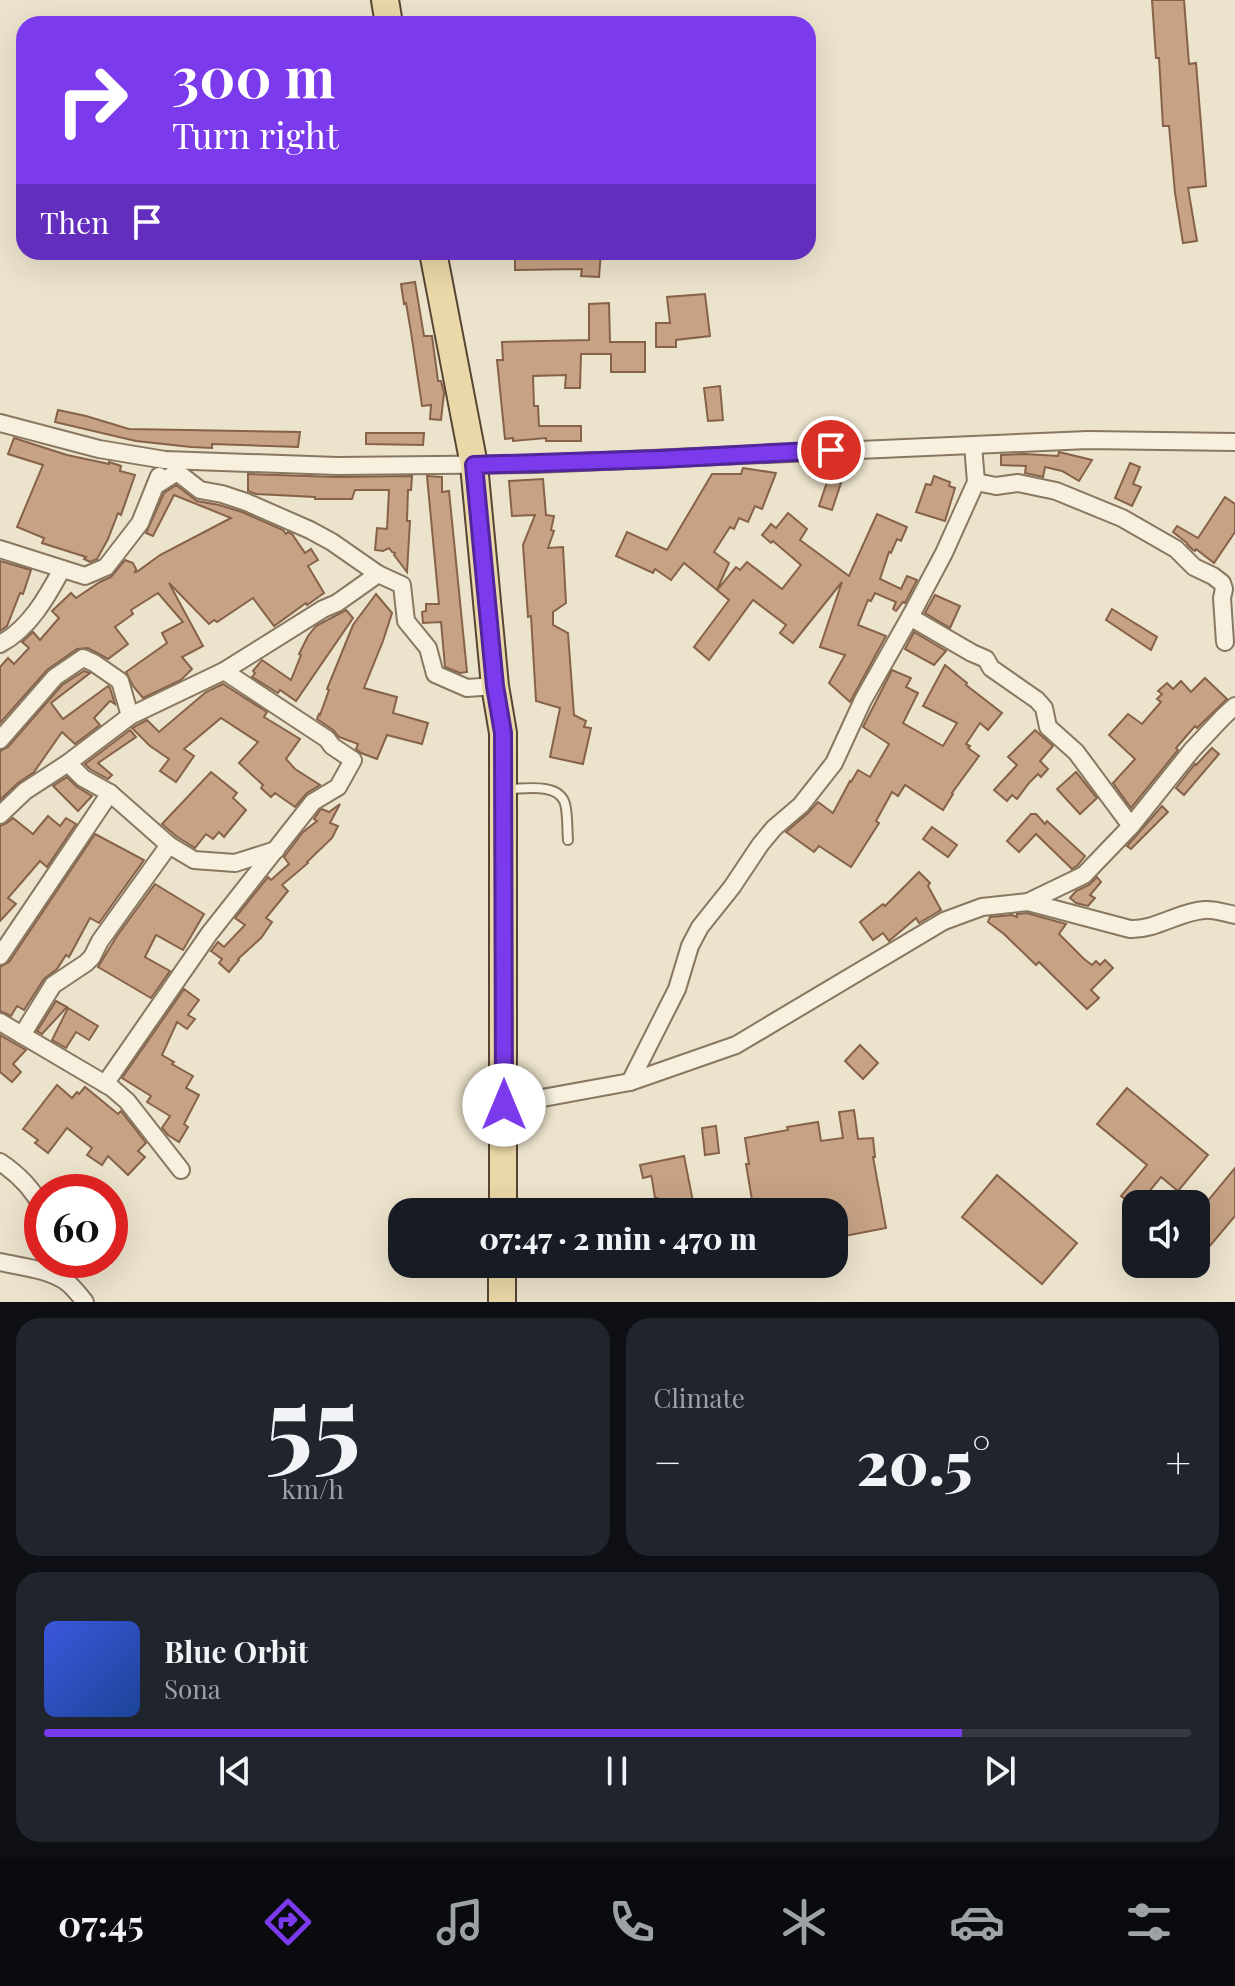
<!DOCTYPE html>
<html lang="en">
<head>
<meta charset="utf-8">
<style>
	:root { --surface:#171b24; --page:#20242c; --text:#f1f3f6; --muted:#9ea1a6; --line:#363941; --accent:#7c3aed }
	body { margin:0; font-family:"Playfair Display",serif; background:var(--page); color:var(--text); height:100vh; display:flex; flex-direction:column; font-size:30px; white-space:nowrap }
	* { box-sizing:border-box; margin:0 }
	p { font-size:26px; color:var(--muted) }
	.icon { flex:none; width:44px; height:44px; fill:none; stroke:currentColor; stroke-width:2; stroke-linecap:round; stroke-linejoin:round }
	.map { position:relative; height:1302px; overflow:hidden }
	.details { display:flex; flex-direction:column; gap:16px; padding:16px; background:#0d0f14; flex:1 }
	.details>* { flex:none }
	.hud { position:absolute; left:16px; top:16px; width:800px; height:244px; border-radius:24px; box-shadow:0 8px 32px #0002; background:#7c3aed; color:#fff; overflow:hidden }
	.fabs { position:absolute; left:1122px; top:1190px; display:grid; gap:16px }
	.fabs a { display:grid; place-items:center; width:88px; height:88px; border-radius:16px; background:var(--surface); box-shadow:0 8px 32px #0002; font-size:40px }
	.speed { position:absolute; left:24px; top:1174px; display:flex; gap:16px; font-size:40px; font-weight:700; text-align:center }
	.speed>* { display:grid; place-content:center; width:104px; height:104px; border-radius:50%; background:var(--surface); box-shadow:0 8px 32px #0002; line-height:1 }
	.speed .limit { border:12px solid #d22; background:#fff; color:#111 }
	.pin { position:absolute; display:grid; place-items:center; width:68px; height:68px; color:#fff; margin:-34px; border:4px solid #fff; border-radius:50%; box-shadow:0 2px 8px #0007 }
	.me { position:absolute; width:88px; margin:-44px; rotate:0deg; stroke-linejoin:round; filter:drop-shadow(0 0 6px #0008) }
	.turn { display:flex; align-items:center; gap:28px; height:168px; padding:0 24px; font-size:36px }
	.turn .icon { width:104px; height:104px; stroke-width:2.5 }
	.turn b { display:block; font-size:56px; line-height:68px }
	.then { display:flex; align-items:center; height:76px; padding:0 24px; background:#0003; gap:16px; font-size:30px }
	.big { font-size:60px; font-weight:800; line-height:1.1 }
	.details .tile { flex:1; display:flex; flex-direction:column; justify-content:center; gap:12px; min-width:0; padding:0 28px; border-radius:24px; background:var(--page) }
	.details .dial { align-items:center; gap:0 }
	.dial b { font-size:104px; line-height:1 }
	.song { display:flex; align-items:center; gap:24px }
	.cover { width:96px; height:96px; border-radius:12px; background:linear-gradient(135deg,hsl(230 70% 55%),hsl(220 70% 35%)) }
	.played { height:8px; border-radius:4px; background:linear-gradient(90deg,var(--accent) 80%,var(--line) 80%) }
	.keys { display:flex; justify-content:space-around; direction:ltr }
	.heat { display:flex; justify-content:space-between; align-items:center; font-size:44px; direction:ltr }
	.details .tiles { flex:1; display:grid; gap:16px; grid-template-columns:1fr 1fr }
	.tile:last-child { grid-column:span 2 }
	.trip { position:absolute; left:388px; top:1198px; width:460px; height:80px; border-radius:24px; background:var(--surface); box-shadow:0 8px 32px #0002; font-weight:800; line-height:80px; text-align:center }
	.menu { display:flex; height:128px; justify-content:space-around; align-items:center; background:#090b0e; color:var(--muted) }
	.menu .icon { width:56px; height:56px }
	.menu .active { color:var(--accent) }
	.menu b { font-size:36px; color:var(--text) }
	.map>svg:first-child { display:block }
	.building { fill:#c7a285; stroke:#866248; stroke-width:2 }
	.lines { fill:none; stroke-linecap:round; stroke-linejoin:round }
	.lane-casing { stroke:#887761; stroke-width:12 }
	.street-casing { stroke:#887761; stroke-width:20 }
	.primary-casing { stroke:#574534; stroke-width:30 }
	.lane { stroke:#f7f0df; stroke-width:8 }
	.street { stroke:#f7f0df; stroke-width:16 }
	.primary { stroke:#ebd8a8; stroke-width:26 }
	.route-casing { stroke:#51269a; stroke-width:20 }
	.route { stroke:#7c3aed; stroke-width:14 }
</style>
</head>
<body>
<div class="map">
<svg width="1235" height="1302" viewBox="0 0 1235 1302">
	<rect width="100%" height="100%" fill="#ece3cc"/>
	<!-- building -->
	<g class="building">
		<polygon points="1152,0 1184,0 1189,64 1196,63 1206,186 1188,188 1197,241 1183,243 1175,193 1169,126 1163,126 1159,58 1156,58"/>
		<polygon points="515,252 561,252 583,254 583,252 601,252 599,277 581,276 582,269 515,270"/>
		<polygon points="415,282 424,336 432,336 438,381 441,381 444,393 441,420 430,419 431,405 422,406 411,332 406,303 404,304 401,284"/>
		<polygon points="705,294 710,336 676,340 676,347 656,347 656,323 670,323 667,297"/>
		<polygon points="609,303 610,342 645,342 645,372 611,372 611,354 581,354 580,388 565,388 566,375 533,376 534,406 538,406 539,426 581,426 581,441 546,441 546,438 513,441 513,438 505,439 497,360 503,360 502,342 589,340 589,304"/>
		<polygon points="720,386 723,420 708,421 704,388"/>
		<polygon points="58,410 86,416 129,429 300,432 298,447 212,444 212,448 191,447 136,441 55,422"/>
		<polygon points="366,433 424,433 423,445 366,444"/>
		<polygon points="14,438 67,455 109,464 109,462 121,466 120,471 135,475 121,515 118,513 108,539 97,559 90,562 84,559 86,557 42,543 44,538 17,527 43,465 8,454"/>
		<polygon points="1059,452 1092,460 1079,481 1062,471 1045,467 1043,477 1025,473 1026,466 1001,465 1001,455 1025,454 1058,456"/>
		<polygon points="1130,463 1140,467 1133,484 1141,487 1132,506 1115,498"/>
		<polygon points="743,468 776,473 762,509 755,506 748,522 739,518 734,529 730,527 714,552 729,563 717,590 684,563 671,580 655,569 653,573 616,556 627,532 667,550 712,474 741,474"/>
		<polygon points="248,474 337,477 412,476 411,490 408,490 407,521 410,521 407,572 394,555 395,553 392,552 389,548 383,551 375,550 377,528 387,529 389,490 355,490 352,499 315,499 315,497 256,494 248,491"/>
		<polygon points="427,476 442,477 442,492 449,491 467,672 460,673 445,667 441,622 423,623 422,612 426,611 426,604 439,604"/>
		<polygon points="934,476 950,482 949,486 955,488 945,521 916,512 926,484 931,485"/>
		<polygon points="543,479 546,515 554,516 551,530 554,531 548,548 563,547 566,603 553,612 553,625 568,633 574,715 586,721 584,727 591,728 583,764 550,757 560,708 536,701 531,616 528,617 523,545 535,515 512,516 509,481"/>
		<polygon points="828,479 841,483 832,510 819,506"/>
		<polygon points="176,485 197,501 219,505 242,512 283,530 286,534 288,532 292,534 305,553 311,549 318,560 308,566 324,593 307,605 306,603 274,626 253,598 217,622 214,620 209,624 169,583 203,646 182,657 192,669 181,680 143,698 133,686 126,672 167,643 162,633 183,622 158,593 131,610 133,614 115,627 128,644 108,659 88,648 77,649 47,670 0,723 0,667 8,658 14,664 29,648 22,642 33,632 40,640 59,618 52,611 71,593 76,598 100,582 111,577 125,560 133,563 136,569 135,572 138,571 160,555 231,518 174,495 153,536 146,533 164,493"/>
		<polygon points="1225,497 1235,504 1235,532 1214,563 1196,549 1195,551 1193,550 1187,544 1187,543 1173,532 1177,526 1198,538"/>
		<polygon points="788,513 807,529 800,540 849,576 877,514 907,527 901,541 897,539 891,553 889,552 880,579 901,589 907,576 917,580 905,603 903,602 896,611 893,609 896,602 875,593 871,601 868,600 858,625 886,636 850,702 829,683 845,655 820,647 842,582 793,643 780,633 786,625 753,600 709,660 694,647 729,600 717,590 736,567 740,570 747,562 782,589 801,565 773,541 771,543 762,535 771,524 776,528"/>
		<polygon points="0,561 31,570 23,594 20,593 7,626 0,631"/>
		<polygon points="376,594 392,613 383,641 364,688 397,697 393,713 428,723 422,744 387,735 377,759 361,753 356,749 358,744 339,737 333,730 317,719 319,714 320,715 329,690 327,689 353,625"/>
		<polygon points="935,595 960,606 950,628 925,613"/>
		<polygon points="1112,609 1157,637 1151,650 1106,620"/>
		<polygon points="346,610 353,618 296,701 280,690 278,693 252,677 255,673 253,671 262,660 291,680 301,655 299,654 308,636 316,626"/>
		<polygon points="914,632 946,651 934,665 905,649"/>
		<polygon points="945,665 967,683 966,685 1002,713 988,730 980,723 966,744 970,746 968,748 979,756 952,793 953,794 943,810 905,785 898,796 892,792 876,821 879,823 851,867 819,846 814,852 786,832 808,813 818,802 833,813 850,781 851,782 858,770 870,777 889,744 863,727 892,670 911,678 906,687 918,693 903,723 943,746 957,723 923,706"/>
		<polygon points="84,671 90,673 51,703 63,719 108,686 110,688 115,704 110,701 94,718 100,725 75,744 62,732 34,772 18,783 0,800 0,751 8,747 62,685"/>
		<polygon points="1205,678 1227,699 1197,728 1195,726 1176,748 1178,750 1131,808 1113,783 1135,759 1109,735 1128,714 1142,724 1161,702 1157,699 1162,694 1158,691 1167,683 1173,689 1181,681 1191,692"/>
		<polygon points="223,684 267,712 264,717 300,739 286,759 295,769 320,785 307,793 295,807 275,793 271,797 261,788 263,785 239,763 258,742 221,718 184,749 194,756 176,782 160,771 169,759 150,746 132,728 147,720 159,732 206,692"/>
		<polygon points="130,730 136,737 98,763 112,775 108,779 90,769 85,764"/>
		<polygon points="1035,730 1053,746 1040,761 1048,769 1041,777 1038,774 1029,783 1017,799 1012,795 1007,801 994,790 1017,765 1008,757"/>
		<polygon points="1212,748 1219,754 1184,795 1176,788 1195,764 1196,765"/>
		<polygon points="211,772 237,793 233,798 246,810 224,837 219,832 213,839 206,834 195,848 176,836 162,824"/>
		<polygon points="1076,772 1097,798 1080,814 1057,789"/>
		<polygon points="67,777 77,787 92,796 78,811 53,786"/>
		<polygon points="340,804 330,823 338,826 332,838 307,862 308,863 282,885 288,891 266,918 272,922 261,938 238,959 239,960 229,972 219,963 222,959 211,951 218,942 224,947 245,925 235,918 268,877 271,880 289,864 284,857 303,832 317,821 314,819 320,810 322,809 329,812"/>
		<polygon points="1162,806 1168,812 1131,849 1127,846"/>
		<polygon points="1031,814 1036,814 1045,824 1047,821 1085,856 1077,866 1072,869 1036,834 1019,852 1007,841"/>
		<polygon points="48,816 60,826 66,818 76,824 47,867 40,861 8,898 16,904 0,921 0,826 7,823 13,818 33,834"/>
		<polygon points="932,827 957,845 948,857 923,839"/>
		<polygon points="95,834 144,860 99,923 90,918 69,957 66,955 57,969 44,979 24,1010 17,1006 11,1016 0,1011 0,967 9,962"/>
		<polygon points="919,872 930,883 928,886 941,910 919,923 916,918 889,941 883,933 873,940 860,922 883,904 885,906"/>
		<polygon points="1097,877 1101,882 1090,895 1095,898 1088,906 1076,903 1070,898 1076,891 1089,885"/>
		<polygon points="155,884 204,914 183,950 156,935 145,957 170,971 151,998 98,967 117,936"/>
		<polygon points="1027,913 1066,924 1059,934 1084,959 1092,965 1096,961 1100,965 1105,960 1113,968 1091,990 1099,998 1087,1009 1039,962 1036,965 1004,934 988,922 990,917 1012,915 1017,917 1017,914"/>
		<polygon points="184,989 199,1000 188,1015 195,1019 187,1029 177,1022 162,1055 174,1062 172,1064 193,1076 186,1088 199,1095 184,1124 188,1127 179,1142 168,1135 162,1128 170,1116 147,1102 151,1096 122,1078"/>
		<polygon points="56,1001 67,1007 42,1034 37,1031"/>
		<polygon points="68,1008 98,1026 89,1040 76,1032 66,1048 52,1040"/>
		<polygon points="0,1035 26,1050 13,1064 21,1072 12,1082 0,1072"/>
		<polygon points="860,1045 878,1063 863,1079 845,1061"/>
		<polygon points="57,1085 72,1098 77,1092 79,1094 85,1087 118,1114 121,1111 146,1143 138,1151 145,1157 128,1175 108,1156 102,1165 87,1155 92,1148 67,1128 48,1153 35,1143 38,1140 23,1129"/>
		<polygon points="1127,1088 1208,1155 1178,1191 1161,1177 1139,1204 1136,1204 1136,1208 1121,1196 1147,1165 1097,1124"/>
		<polygon points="854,1110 858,1139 873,1138 875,1157 873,1157 886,1228 834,1238 834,1212 754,1212 746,1164 749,1164 745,1138 788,1130 787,1127 818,1122 821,1141 843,1138 839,1112"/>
		<polygon points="716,1126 719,1153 705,1155 702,1128"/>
		<polygon points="684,1156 695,1212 660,1212 658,1198 655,1198 652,1179 651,1176 643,1178 640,1165"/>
		<polygon points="1235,1168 1235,1216 1204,1253 1196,1247 1196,1215"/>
		<polygon points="997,1175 1077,1243 1042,1284 962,1217"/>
	</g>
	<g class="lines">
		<!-- lane casing -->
		<g class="lane-casing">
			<path id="lane" d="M509,789c15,0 47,-6 55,12 4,8 3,29 4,39"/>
		</g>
		<!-- street casing -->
		<g class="street-casing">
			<g id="street">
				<polyline points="0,423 99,449 165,460 337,466 536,464 1088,440 1235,442"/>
				<polyline points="976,482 996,486 1018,483 1056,491 1122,518 1176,549 1194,567 1213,576 1222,583 1224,589 1222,598 1225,642"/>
				<polyline points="155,486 177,472 200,490 222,494 246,502 310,530 332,542 378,574 402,585 406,621 428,648 435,674 467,688 495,686"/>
				<polyline points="0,549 85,576 106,567 140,523 159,476"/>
				<polyline points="910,617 972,653 986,659 991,668 1037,700 1044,708 1048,727 1076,752 1131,826"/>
				<path d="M0,644c29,-15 47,-47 62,-75"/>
				<polyline points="0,740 55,677 83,658 94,663 120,681 130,716"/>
				<polyline points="68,763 83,778 110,793 169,845 194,860 235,863 276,850"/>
				<polyline points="0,815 25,791 68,763 130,716 224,671 323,609 337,603 378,574"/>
				<polyline points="1028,902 1084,875 1131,826 1192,750 1223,717 1235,706"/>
				<polyline points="0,956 110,793"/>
				<polyline points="0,1022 112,1088 127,1101 181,1170"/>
				<polyline points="22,1035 53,985 86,963 92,957 100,941 169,845"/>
				<polyline points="630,1082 677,989 690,946 700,927 732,887 760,845 774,828 801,805 834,763 863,700 910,617 944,553 976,482 973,445"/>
				<polyline points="105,1084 209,934 313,802 338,787 353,760 332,746 327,739 224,671"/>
				<path d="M504,1105l126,-23 106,-37 208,-124 38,-14 46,-5 102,27c26,1 48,-17 74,-19 10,-1 21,3 31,5"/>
				<path d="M0,1162c18,12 32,26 42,45"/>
				<polyline points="61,1260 68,1283"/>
				<path d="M0,1262c22,5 49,7 68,21 6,5 12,13 17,19"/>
			</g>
		</g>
		<!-- primary casing -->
		<g class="primary-casing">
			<g id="primary">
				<polyline points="385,0 389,24"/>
				<polyline points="433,252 474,465 495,686 503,733 503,1212"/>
				<polyline points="502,1302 502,1264"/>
			</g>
		</g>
		<!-- lane -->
		<use href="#lane" class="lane"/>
		<!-- street -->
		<use href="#street" class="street"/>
		<!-- primary -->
		<use href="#primary" class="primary"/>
	</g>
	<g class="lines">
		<!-- route casing -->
		<g class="route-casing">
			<polyline id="route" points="504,1105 503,733 495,686 474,465 660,459 831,450"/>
		</g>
		<!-- route -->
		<use href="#route" class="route"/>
	</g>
</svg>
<div class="fabs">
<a><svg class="icon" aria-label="sound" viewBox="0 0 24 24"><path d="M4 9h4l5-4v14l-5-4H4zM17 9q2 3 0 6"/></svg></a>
</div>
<div class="speed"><div class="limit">60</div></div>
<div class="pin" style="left:831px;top:450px;background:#d93025"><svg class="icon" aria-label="arrive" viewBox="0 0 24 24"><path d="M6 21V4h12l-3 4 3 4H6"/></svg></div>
<svg class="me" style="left:504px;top:1105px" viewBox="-20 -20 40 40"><circle r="19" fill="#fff"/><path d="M0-13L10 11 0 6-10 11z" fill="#7c3aed"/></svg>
<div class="trip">07:47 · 2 min · 470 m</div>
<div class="hud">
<div class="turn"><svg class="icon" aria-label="right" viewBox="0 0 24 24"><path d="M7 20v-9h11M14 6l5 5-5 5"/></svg><div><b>300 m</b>Turn right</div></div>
<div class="then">Then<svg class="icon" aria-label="arrive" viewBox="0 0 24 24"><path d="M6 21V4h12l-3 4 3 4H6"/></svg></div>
</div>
</div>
<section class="details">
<div class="tiles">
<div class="tile dial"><b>55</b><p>km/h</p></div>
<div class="tile"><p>Climate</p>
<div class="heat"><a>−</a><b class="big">20.5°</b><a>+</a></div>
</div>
<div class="tile">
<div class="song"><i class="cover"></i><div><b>Blue Orbit</b><p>Sona</p></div></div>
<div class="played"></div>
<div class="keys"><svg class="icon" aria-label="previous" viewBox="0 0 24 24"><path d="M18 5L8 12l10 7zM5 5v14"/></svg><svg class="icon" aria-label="pause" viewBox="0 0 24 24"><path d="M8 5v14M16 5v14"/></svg><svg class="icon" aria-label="next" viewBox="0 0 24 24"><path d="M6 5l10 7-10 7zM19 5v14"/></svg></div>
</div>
</div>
</section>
<nav class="menu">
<b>07:45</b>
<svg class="icon active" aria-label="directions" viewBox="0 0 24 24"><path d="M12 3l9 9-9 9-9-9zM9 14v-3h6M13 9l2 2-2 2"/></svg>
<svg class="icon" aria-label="music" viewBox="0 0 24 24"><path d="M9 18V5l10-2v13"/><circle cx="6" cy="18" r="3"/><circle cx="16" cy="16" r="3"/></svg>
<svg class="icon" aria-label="phone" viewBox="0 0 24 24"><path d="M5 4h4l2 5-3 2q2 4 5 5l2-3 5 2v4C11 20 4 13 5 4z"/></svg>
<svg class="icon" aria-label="climate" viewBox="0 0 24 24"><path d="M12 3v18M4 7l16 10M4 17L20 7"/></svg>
<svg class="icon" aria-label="car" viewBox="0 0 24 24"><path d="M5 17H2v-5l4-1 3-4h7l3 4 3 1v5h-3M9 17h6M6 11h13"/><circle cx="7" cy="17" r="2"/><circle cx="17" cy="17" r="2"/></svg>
<svg class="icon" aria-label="filters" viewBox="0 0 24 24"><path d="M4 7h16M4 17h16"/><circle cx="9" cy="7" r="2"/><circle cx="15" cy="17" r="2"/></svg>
</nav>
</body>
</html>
